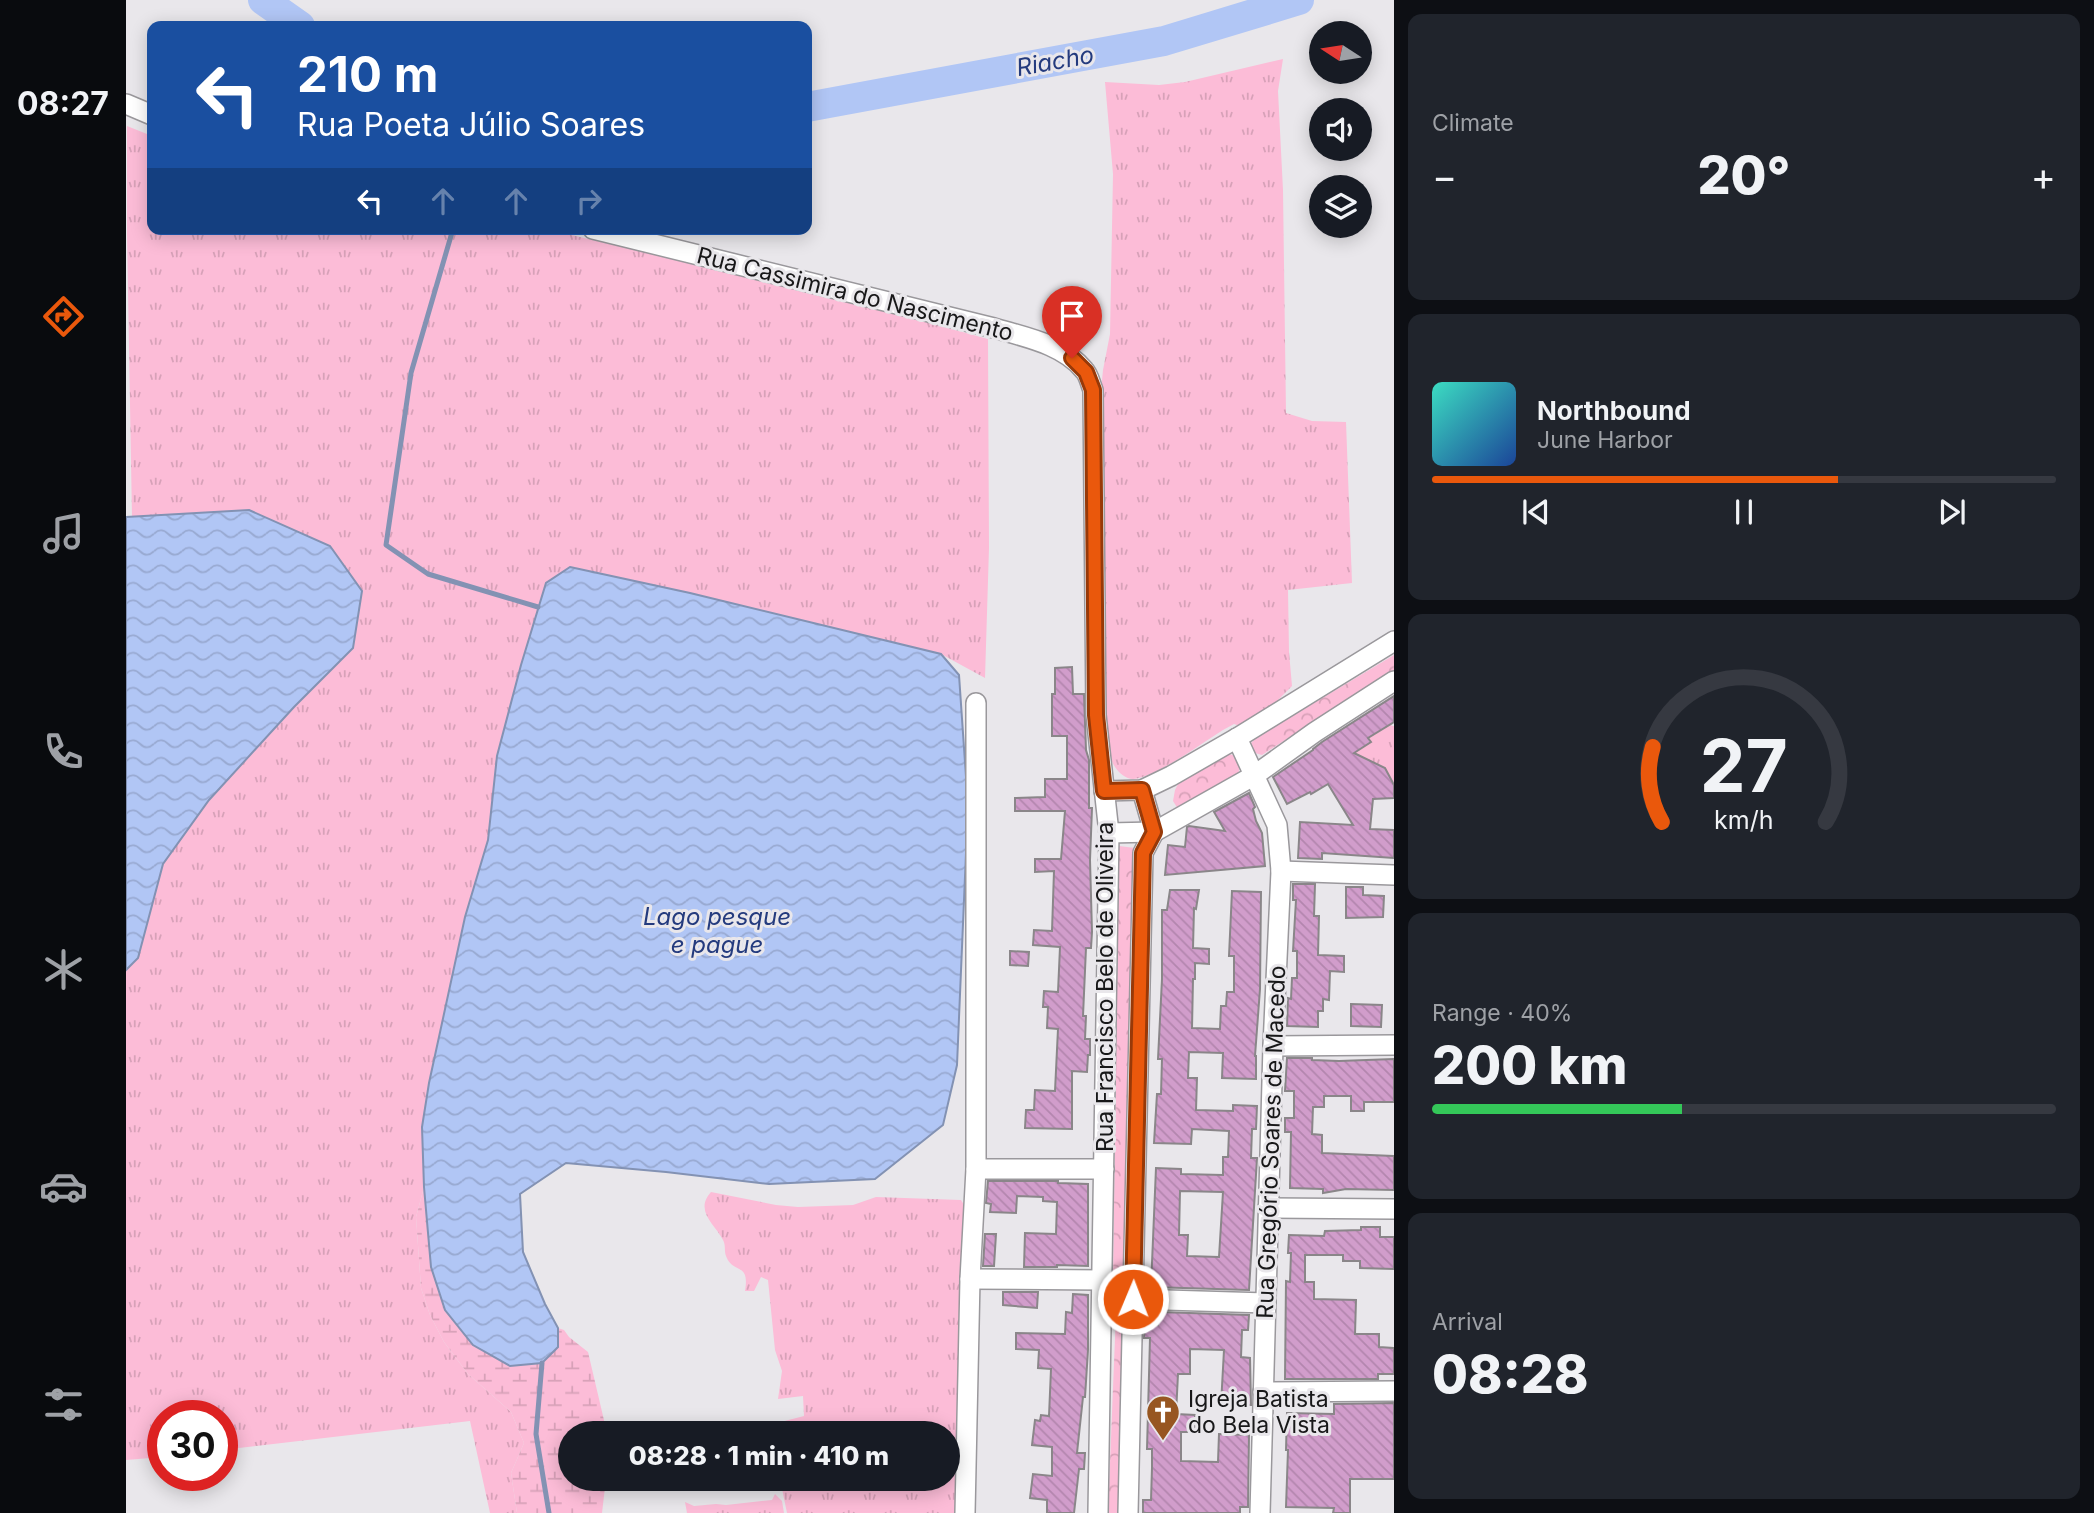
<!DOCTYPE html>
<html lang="en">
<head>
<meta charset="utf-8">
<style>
	:root { --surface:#171b24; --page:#20242c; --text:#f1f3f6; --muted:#9ea1a6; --line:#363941; --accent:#ea580c }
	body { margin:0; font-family:Inter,sans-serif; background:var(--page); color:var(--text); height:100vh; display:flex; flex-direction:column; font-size:26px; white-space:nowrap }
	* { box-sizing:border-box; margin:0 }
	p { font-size:23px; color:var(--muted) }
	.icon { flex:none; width:38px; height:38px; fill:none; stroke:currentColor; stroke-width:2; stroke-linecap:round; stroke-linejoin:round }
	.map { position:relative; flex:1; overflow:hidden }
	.sheet { display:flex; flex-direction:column; gap:14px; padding:14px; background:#0d0f14; width:700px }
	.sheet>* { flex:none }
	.banner { position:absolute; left:21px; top:21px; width:665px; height:214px; border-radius:14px; box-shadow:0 4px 18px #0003; background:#1a4fa0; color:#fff; overflow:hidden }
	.needle { width:46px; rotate:282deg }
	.fabs { position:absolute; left:1183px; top:21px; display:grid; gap:14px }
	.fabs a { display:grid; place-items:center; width:63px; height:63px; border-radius:50%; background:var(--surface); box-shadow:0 4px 18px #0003; font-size:35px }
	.speed { position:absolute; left:21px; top:1400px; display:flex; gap:14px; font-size:35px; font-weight:700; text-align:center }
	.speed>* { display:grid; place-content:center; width:91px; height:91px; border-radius:50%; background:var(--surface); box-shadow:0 4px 18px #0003; line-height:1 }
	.speed .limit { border:10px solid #d22; background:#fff; color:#111 }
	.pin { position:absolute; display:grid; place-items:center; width:60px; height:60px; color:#fff; margin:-72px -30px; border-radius:50% 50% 50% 0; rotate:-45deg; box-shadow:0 0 7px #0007 }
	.pin .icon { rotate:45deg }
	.me { position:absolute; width:77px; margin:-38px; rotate:1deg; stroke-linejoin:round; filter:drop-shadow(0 0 5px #0008) }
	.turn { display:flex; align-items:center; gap:24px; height:147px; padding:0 35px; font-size:32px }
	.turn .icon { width:91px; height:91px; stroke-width:2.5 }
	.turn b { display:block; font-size:49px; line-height:60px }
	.lanes { display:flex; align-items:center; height:66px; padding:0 35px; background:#0003; justify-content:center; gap:35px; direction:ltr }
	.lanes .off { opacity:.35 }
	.big { font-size:52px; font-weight:800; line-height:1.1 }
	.sheet .card { flex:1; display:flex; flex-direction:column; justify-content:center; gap:10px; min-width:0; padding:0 24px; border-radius:14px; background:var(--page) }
	.sheet .dial { align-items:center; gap:0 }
	.dial svg { height:182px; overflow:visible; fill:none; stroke:var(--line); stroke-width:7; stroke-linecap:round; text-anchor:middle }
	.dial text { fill:var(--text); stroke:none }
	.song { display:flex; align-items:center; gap:21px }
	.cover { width:84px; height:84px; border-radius:10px; background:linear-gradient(135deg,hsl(170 70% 55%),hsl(220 70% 35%)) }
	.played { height:7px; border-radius:4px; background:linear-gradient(90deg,var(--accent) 65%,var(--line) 65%) }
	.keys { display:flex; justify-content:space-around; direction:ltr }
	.heat { display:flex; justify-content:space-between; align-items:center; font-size:38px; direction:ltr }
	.charge { height:10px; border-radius:5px; background:linear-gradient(90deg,#34c759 40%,var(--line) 0) }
	.trip { position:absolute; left:432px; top:1421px; width:402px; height:70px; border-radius:35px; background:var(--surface); box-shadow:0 4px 18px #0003; font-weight:800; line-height:70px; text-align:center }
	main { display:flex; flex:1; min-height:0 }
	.menu { display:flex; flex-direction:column; width:126px; justify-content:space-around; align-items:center; background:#090b0e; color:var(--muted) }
	.menu .icon { width:49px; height:49px }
	.menu .on { color:var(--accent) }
	.menu b { font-size:32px; color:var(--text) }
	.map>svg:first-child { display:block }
	.grass { fill:url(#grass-tufts) }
	.wetland { fill:url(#wetland-marsh) }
	.park { fill:url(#park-crowns) }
	.water { fill:url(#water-waves); stroke:#8392b3; stroke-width:2 }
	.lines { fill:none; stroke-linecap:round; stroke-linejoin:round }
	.stream { stroke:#8392b3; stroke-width:5 }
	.river { stroke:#b1c6f5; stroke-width:30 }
	.building { fill:url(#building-back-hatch); stroke:#8a8689; stroke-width:2; fill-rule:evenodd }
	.street-casing { stroke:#9a989c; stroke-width:22 }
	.street { stroke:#fff; stroke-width:19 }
	.route-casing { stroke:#983908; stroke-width:18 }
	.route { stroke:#ea580c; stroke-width:12 }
	.labels { text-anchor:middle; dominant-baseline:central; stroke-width:6; stroke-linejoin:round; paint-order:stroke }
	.street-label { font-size:23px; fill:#181819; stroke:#e9e7eb }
	.poi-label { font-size:23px; fill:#181819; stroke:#e9e7eb; text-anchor:start }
	.water-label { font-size:24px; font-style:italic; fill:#243b7e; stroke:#e9e7eb }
</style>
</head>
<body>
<main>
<nav class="menu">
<b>08:27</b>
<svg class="icon on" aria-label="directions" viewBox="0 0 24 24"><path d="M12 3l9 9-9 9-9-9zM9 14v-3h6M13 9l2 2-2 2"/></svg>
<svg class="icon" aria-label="music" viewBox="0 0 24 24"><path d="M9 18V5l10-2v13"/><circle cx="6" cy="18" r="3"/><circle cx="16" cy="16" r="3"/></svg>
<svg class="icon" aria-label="phone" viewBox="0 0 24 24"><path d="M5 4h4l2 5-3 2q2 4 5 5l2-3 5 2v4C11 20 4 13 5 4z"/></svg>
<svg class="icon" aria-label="climate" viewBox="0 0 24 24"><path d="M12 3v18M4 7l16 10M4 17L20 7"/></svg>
<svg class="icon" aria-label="car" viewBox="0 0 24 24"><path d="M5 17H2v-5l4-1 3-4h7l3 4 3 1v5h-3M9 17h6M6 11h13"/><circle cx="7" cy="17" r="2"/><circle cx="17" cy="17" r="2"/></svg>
<svg class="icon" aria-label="filters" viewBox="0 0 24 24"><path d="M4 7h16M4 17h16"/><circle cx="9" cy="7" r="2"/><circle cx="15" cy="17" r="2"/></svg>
</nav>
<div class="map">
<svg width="1268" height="1513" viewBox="0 0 1268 1513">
	<defs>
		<pattern id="grass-tufts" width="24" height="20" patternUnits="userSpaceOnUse" patternTransform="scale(1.75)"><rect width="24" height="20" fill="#fcbcd7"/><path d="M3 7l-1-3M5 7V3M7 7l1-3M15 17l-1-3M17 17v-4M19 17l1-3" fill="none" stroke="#d7a1b8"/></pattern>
		<pattern id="wetland-marsh" width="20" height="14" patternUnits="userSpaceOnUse" patternTransform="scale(1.75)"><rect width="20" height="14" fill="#fcbcd7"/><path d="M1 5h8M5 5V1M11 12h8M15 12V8" fill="none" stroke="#d7a1b8"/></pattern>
		<pattern id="park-crowns" width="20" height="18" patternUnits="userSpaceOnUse" patternTransform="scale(1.75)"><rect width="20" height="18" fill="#fcbcd7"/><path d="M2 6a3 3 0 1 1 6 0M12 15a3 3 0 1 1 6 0" fill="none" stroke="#d7a1b8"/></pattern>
		<pattern id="water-waves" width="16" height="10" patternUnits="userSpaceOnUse" patternTransform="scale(1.75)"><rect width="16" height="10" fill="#b1c6f5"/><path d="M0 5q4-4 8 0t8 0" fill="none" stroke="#98a9d1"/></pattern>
		<pattern id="building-back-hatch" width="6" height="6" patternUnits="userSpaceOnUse" patternTransform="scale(1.75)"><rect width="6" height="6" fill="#d19dcb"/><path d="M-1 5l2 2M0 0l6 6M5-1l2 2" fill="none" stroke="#b386ae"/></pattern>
	</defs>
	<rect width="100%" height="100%" fill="#e9e7eb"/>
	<!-- grass -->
	<g class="grass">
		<path d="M1157,59l-5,32 5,99 3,223 26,8 34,1 6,161 -64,7 1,62 3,34 -23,23 -23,19 -12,-4 -11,6c-21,13 -66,47 -90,49 -7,0 -14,-6 -18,-12 -10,-15 -9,-35 -11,-52l-5,-303 4,-42 7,-36 3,-160 -8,-92 54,3 26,-3z"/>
		<polygon points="1,126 26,136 26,229 420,229 709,297 862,339 863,548 859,678 815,654 564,593 444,567 420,583 395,666 371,756 362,840 339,917 303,1083 296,1127 298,1187 290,1217 295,1288 304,1315 318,1342 342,1374 385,1412 398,1443 385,1473 391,1513 364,1513 344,1421 96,1450 96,1416 37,1416 37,1457 0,1460 0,970 12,958 37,864 83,800 168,707 227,648 123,510 6,518 1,234"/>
		<polygon points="1262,720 1266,726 1268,726 1268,783 1259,768 1249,763 1237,769 1228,753 1244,742 1242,738 1258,729 1255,724"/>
		<path d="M585,1192l65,13 22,2 55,-2 23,-8 85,3 5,8 -6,305h-173l-7,-34h168v-46h-177l-2,-8 35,-9 -1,-20 -25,3 4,-28 -7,-21 -7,-70 -7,-3 -7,14h-9c5,-30 -12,-16 -19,-35 -2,-5 0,-11 -3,-16 -8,-16 -29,-29 -12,-48z"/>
		<polygon points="649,1494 656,1501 658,1513 561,1513 559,1502 568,1506 590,1504 600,1505 646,1500"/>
	</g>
	<!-- wetland -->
	<polygon class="wetland" points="298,1187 305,1267 432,1347 432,1328 438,1330 443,1337 462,1352 481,1433 444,1433 444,1479 480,1479 476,1513 391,1513 385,1473 398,1443 385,1412 342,1374 318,1342 304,1315 295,1288 290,1217"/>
	<!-- park -->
	<g class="park">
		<polygon points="1268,655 1268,670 1136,755 1129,753 1125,743 1130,738"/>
		<polygon points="1103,754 1110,756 1114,766 1112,775 1052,809 1047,801 1049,790 1053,782"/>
		<polygon points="993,846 1009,848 998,1280 992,1284 987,1280"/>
		<polygon points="990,1313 995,1313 996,1317 992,1513 982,1513"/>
	</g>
	<!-- water -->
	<g class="water">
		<polygon points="123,510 204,546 236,591 227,648 168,707 83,800 37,864 12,958 0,970 0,517"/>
		<polygon points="444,567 564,593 815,654 833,675 842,806 831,1065 817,1125 749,1179 643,1184 540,1172 440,1163 394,1194 397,1252 419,1304 432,1328 432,1347 416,1363 384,1366 347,1345 319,1310 305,1267 298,1187 296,1127 303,1083 339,917 362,840 371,756 395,665 420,583"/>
	</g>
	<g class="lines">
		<!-- stream -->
		<g class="stream">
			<polyline points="327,229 285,373 260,545 302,574 412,607"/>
			<polyline points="416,1363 410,1434 423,1513"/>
		</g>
		<!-- river -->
		<g class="river">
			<polyline points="137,0 174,26"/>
			<polyline points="681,107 1038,41 1173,0"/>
		</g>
	</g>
	<!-- building -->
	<g class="building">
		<polygon points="946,667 947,694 958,694 960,750 963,760 963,808 966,808 964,860 966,932 965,948 960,948 957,1016 960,1016 959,1039 964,1039 964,1055 962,1055 961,1072 946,1071 946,1129 899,1128 900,1110 908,1110 909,1090 929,1091 932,1029 921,1028 922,1007 917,1007 918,991 932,992 934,947 907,945 908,930 926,931 928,871 909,872 909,859 935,859 939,811 889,811 889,798 919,797 919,779 941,779 941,736 926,736 926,694 929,694 929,668"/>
		<polygon points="1268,696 1268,722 1242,738 1245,742 1228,753 1259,768 1268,785 1268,798 1247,799 1244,829 1268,830 1268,858 1196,853 1196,859 1172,858 1174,822 1227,825 1202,784 1185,794 1184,792 1161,804 1147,777 1187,750 1187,749 1196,742"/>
		<polygon points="1123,793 1129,807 1127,809 1130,821 1136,833 1139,866 1039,875 1042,845 1059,847 1061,827 1063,826 1099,831 1088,812"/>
		<polygon points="1167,884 1189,884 1188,916 1193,916 1192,955 1218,956 1218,972 1204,971 1203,1000 1197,999 1197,1011 1192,1011 1192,1027 1161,1026 1162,998 1165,999 1166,978 1171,978 1171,951 1167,951 1170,900 1167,900"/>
		<polygon points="1220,887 1237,887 1237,895 1258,896 1257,917 1220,918"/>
		<path d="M1044,890h29l-3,19 -2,-1 -1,40 16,1v15l-14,-1v16h-2l-1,49 28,1 1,-23h5l1,-14h7v-36h-5l3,-65 29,1 -1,97 -5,67h1v23l-34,-1 1,-25 -34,-1 -1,26h9l-1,32 37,1v-6l24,1 -1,23h-4l-1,29h6l-8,132 -98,-3 5,-119 25,1v5l42,1v-18h5l1,-26 -37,-2 -1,15 -37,-1 3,-49h4l1,-35h-4l4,-80v-69h5zM1054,1191l43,1 -4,65 -32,-1 1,-21h-9z"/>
		<polygon points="884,951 903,952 902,966 884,965"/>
		<polygon points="1225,1004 1256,1005 1255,1027 1225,1026"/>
		<polygon points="1161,1058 1186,1058 1186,1060 1213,1061 1268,1059 1268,1102 1238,1102 1238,1111 1225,1111 1225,1096 1198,1096 1198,1107 1187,1107 1186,1134 1196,1135 1196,1153 1268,1156 1268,1190 1220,1189 1197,1193 1197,1189 1164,1188 1165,1132 1159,1132 1159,1118 1168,1118 1168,1091 1159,1091"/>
		<polygon points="862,1181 932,1181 932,1183 962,1184 962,1266 931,1265 931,1267 898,1267 899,1233 930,1234 931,1202 917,1201 917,1197 891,1196 890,1213 864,1212 865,1204 860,1203"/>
		<polygon points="1235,1227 1254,1227 1254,1237 1268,1237 1268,1269 1234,1268 1234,1261 1217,1261 1217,1255 1179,1255 1179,1282 1188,1282 1188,1299 1230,1300 1229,1334 1253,1334 1253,1347 1268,1348 1268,1374 1252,1374 1252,1379 1159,1379 1160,1281 1164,1282 1165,1253 1162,1253 1163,1235 1198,1236 1199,1231 1235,1230"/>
		<polygon points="859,1234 870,1234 868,1266 857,1266"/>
		<polygon points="877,1292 912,1292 911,1308 877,1305"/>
		<polygon points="947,1294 962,1295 962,1350 959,1397 957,1397 951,1453 959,1453 958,1469 953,1469 948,1513 921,1513 921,1500 904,1498 907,1474 926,1476 926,1447 906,1445 909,1420 914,1421 915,1415 923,1416 925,1369 912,1368 913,1350 890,1349 890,1333 939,1334 940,1312 946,1313"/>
		<polygon points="1033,1312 1123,1315 1122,1330 1116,1330 1115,1357 1124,1358 1125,1405 1095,1405 1098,1350 1064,1349 1064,1374 1052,1374 1050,1414 1069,1415 1069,1432 1055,1432 1055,1461 1092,1462 1093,1434 1123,1435 1122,1507 1114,1507 1114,1513 1017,1513 1017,1500 1025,1500 1026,1468 1026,1449 1021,1449 1024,1338 1018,1338 1019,1325 1032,1325"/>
		<polygon points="1268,1403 1268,1479 1224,1479 1224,1513 1207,1513 1208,1508 1160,1507 1162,1450 1160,1450 1161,1413 1208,1414 1208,1404"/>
	</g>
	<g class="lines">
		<!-- street casing -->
		<g class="street-casing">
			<g id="street">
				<polyline points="0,104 26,115"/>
				<path d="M467,229l401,99c30,9 69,16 90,42 5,5 6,13 9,20l3,325 13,118 -11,680"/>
				<polyline points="1111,738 1151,825 1155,871 1147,1046 1134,1513"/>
				<polyline points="978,791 1016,790 1045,776 1111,738 1268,641"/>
				<polyline points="983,833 1028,832 1129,775 1189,732 1268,681"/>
				<polyline points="1155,871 1268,875"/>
				<polyline points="1147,1046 1268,1045"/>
				<polyline points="850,1169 978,1169"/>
				<polyline points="1142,1208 1268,1209"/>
				<polyline points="844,1279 976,1280"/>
				<polyline points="1007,1299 1140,1303"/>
				<polyline points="1137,1392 1268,1391"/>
				<polyline points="839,1513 844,1279 850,1169 850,703"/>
				<polyline points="1002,1513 1017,853 1028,832 1016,790"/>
			</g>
		</g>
		<!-- street -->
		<use href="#street" class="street"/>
	</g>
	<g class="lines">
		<!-- route casing -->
		<g class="route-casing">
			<polyline id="route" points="946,358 960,372 967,390 970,715 978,791 1016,790 1028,832 1017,853 1007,1299"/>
		</g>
		<!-- route -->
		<use href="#route" class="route"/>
	</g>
	<!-- icons -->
	<defs>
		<g id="church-pin" transform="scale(1.75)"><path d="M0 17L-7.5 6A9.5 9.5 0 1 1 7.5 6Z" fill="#975621" stroke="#e9e7eb"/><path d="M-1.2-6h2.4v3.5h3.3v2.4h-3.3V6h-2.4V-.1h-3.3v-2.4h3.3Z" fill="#fff"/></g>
	</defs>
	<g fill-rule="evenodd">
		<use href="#church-pin" x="1037" y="1412"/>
	</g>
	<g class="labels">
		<!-- street labels -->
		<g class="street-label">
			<text transform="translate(729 294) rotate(14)">Rua Cassimira do Nascimento</text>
			<text transform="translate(979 987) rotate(-90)">Rua Francisco Belo de Oliveira</text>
			<text transform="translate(1145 1142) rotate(-88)">Rua Gregório Soares de Macedo</text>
		</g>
		<!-- poi labels -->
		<g class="poi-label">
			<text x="1062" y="1399">Igreja Batista<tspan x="1062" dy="26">do Bela Vista</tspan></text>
		</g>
		<!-- water labels -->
		<g class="water-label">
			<text transform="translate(929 61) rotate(-10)">Riacho</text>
			<text x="591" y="916">Lago pesque<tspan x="591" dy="28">e pague</tspan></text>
		</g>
	</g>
</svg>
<div class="fabs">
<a><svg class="needle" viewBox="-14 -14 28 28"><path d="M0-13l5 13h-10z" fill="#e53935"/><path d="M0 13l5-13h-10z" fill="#9ea1a6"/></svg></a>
<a><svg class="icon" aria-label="sound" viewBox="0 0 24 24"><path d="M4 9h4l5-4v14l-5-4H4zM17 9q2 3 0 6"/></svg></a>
<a><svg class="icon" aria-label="layers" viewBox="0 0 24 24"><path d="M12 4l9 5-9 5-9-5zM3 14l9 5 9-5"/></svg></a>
</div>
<div class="speed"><div class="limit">30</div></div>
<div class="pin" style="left:946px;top:358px;background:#d93025"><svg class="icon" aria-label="arrive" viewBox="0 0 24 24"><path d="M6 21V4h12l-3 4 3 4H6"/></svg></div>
<svg class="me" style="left:1007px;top:1299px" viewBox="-20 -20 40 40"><circle r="17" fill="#ea580c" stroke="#fff" stroke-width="3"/><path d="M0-11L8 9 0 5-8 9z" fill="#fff"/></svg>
<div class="trip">08:28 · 1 min · 410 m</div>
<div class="banner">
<div class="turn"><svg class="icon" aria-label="left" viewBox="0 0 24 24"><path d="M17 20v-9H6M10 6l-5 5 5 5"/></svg><div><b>210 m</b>Rua Poeta Júlio Soares</div></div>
<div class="lanes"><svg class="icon" aria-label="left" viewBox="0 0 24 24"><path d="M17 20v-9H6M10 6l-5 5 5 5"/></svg><svg class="icon off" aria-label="ahead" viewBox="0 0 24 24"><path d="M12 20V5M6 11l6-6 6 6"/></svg><svg class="icon off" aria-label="ahead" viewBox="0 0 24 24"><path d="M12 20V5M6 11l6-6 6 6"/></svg><svg class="icon off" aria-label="right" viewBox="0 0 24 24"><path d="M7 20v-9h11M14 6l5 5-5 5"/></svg></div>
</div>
</div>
<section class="sheet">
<div class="card"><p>Climate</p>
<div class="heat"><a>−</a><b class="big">20°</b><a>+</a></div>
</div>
<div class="card">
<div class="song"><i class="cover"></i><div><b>Northbound</b><p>June Harbor</p></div></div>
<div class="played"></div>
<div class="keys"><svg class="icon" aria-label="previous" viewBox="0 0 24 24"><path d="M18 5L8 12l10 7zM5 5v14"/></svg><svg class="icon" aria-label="pause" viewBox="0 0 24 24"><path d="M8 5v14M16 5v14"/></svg><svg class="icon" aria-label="next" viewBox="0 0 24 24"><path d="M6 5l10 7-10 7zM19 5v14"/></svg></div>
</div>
<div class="card dial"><svg viewBox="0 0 100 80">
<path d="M14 69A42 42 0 1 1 86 69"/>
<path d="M14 69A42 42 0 0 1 10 36" stroke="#ea580c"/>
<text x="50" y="56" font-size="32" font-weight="700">27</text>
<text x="50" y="72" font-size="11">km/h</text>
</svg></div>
<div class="card"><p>Range · 40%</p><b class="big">200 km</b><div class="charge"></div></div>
<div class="card"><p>Arrival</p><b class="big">08:28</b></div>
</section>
</main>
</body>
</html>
